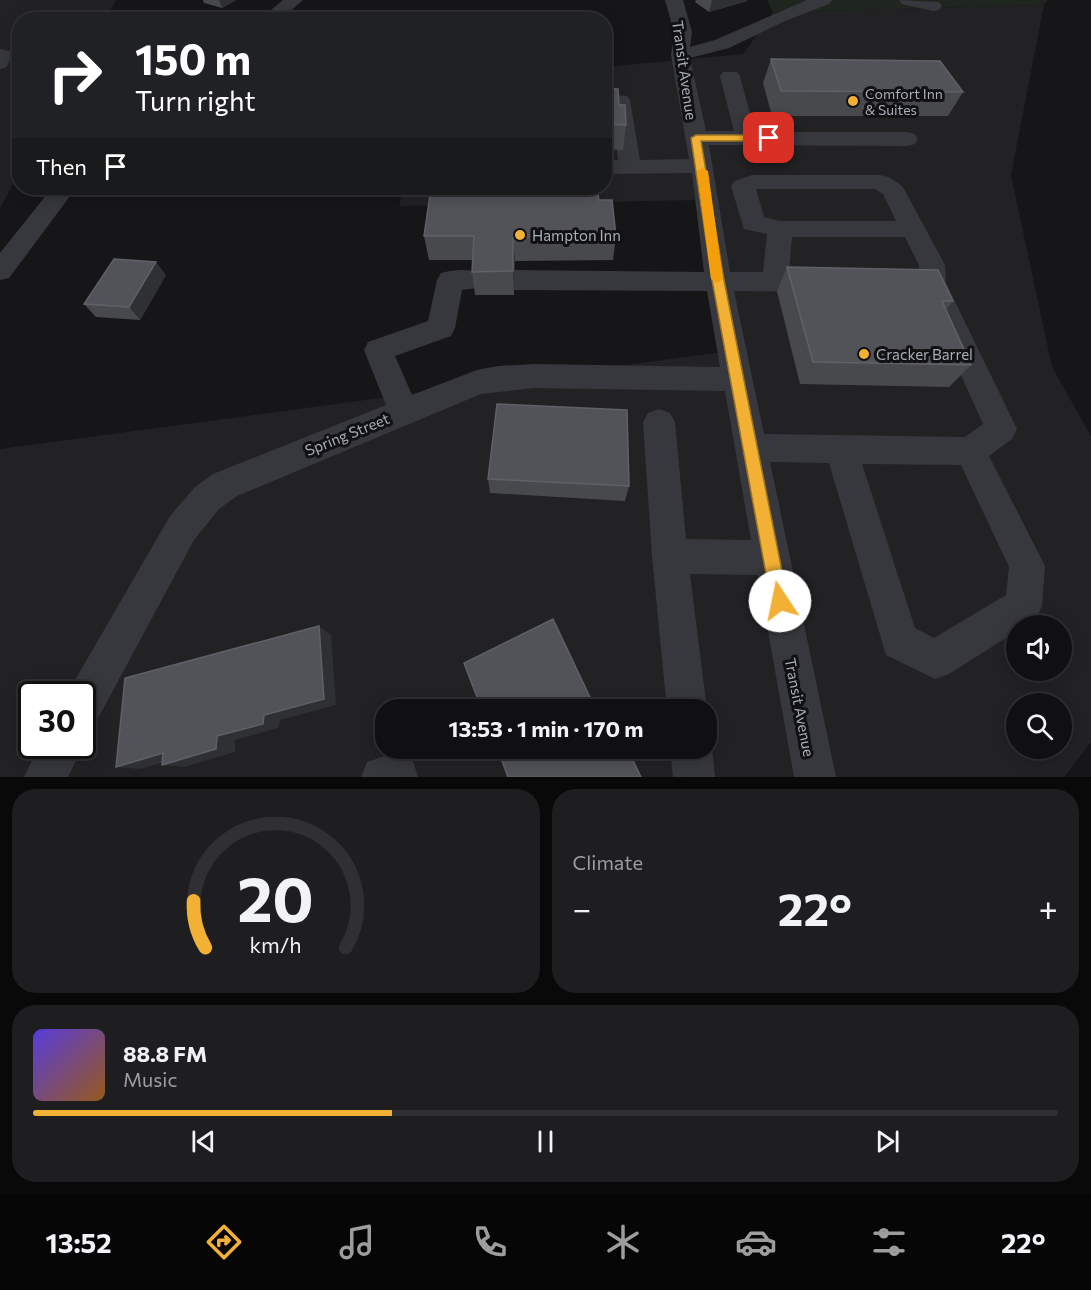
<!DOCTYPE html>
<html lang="en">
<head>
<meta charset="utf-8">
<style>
	:root { --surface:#101012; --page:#1e1e20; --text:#f1f3f6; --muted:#9c9d9f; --line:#303032; --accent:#f2b134 }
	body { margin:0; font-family:Commissioner,sans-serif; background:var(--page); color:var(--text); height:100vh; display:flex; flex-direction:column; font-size:22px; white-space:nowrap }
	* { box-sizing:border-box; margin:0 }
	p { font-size:20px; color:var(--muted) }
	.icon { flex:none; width:33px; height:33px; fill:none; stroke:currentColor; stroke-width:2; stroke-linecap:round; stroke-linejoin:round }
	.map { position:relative; height:777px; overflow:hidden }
	.details { display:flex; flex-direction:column; gap:12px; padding:12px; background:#09090a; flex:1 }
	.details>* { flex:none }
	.guide { position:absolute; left:12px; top:12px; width:600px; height:183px; border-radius:24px; box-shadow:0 3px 15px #0003,0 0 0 2px var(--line); background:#202124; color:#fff; overflow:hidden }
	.tools { position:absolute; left:1006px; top:615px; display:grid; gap:12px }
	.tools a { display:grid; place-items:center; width:66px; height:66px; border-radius:50%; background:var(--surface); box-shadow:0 3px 15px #0003,0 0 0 2px var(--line); font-size:30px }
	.speed { position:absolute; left:18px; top:681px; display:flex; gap:12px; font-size:30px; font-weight:700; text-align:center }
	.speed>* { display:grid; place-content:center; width:78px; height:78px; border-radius:50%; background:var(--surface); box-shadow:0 3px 15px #0003,0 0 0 2px var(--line); line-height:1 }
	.speed .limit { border:3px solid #111; border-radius:9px; background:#fff; color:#111 }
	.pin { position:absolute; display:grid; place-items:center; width:51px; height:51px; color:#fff; margin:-26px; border-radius:12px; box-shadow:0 3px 9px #0006 }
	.me { position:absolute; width:66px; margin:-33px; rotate:349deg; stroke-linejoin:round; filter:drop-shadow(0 0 4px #0008) }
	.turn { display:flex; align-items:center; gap:21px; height:126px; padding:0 24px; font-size:27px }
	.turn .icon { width:78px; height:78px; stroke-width:2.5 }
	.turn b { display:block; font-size:42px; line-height:51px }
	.then { display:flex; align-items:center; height:57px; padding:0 24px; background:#0003; gap:12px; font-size:22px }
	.big { font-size:45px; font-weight:700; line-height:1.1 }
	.details .tile { flex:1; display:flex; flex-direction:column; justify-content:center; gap:9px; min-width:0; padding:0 21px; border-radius:24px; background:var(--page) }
	.details .dial { align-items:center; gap:0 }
	.dial svg { height:156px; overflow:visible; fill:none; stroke:var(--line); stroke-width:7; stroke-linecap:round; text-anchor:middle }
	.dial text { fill:var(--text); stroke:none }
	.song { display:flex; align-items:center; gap:18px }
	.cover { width:72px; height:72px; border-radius:9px; background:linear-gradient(135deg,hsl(250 70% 55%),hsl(30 70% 35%)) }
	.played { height:6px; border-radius:3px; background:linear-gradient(90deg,var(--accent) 35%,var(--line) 35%) }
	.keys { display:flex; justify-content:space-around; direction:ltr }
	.heat { display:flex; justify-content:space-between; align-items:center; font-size:33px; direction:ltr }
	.details .tiles { flex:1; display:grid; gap:12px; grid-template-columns:1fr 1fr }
	.tile:last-child { grid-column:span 2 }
	.trip { position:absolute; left:375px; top:699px; width:342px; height:60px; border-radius:24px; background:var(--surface); box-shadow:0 3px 15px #0003,0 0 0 2px var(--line); font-weight:700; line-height:60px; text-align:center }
	.menu { display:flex; height:96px; justify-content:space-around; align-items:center; background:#060607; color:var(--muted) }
	.menu .icon { width:42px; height:42px }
	.menu .current { color:var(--accent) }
	.menu b { font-size:27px; color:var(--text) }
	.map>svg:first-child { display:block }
	.built { fill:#222225; fill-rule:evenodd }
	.green { fill:#1e261f }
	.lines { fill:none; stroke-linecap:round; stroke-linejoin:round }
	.minor { fill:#37383d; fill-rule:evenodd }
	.wall { fill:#47494d }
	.shaded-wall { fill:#2f3033 }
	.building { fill:#525359; stroke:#5f6168; stroke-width:1.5 }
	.route { fill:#f2b134; stroke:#9d7322; stroke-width:1.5 }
	.slow { fill:#f59e0b }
	.poi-dot { fill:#f2b134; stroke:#111113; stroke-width:2 }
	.labels { text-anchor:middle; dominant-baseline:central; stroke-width:6; stroke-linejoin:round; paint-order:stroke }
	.far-poi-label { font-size:14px; fill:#a8adb8; stroke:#111113; text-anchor:start }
	.street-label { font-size:15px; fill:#a8adb8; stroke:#111113 }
	.poi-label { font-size:15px; fill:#a8adb8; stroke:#111113; text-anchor:start }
</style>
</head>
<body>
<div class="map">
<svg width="1091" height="777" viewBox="0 0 1091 777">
	<rect width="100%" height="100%" fill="#161618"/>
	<!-- built -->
	<g class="built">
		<polygon points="0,0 116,0 105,19 20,20 19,173 0,208"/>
		<path d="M1044,5l-33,170 41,192 39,69v306l-27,35h-1064v-328l723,-97 -23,-152 -301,6 4,-18h201l1,-121 138,-13 30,-42zM1017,626h45v44h-45zM32,694h50v52h-50zM1017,704h45v44h-45zM386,710h320v38h-320z"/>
	</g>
	<!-- green -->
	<polygon class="green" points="767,0 1048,0 1043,5 773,12"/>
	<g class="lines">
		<!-- minor -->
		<g class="minor">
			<polygon points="283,0 303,0 280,20 259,20"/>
			<path d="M665,0h18l9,32 -2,15 25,-7 92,-40h25l-3,4 -44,17 -56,27 -39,10 16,73h28l-14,-55 3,-4h14l3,4 15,56h152l8,2 3,5 -3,5 -8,2 -198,-1 21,127h33l4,-38 -23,-5 -13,-43 4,-5 17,-6h128l8,2 12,7 4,5 41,76 1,18 71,146 -5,10 -23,17 56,110 -3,40 -6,13 -10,7h-9v5l-68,43 -14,5 -49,-24 -57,-192 -59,-1 66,315h-42l-36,-202 -68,-1 17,136 -1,2v-2h-39l-15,-154 -9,-134 5,-9 11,-4 11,4 5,9 11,117 65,1 -26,-149 -191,-3 -53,6 -244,102 -18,13 -25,31 -98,182 -14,6v-34h-15l103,-178 25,-29 18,-13 173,-69 -22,-55 4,-8 60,-21 9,-41 4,-7c14,-4 30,-4 44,0l4,7 -4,7 -23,3 -7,38 -4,8 -56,20 17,39 65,-25 21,-4 36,-2 186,3 -13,-76 -193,-1 -9,-3 -4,-7 4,-7 9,-3 190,2 -12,-99 -88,1v-14h14l-7,-54h-7v-12l23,2 3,4 10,60 49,-1 -18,-104 3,-23zM756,189h119l8,5 13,27h-116l-16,-4zM792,237h113l14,28v8l-22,3 -4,7 4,7 9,3h18l59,131 -18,13 -201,-3 -30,-143 88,1 9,-3 4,-7 -4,-7 -9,-3h-33zM862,464l99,1 48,102 -3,28 -72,43 -19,-10z"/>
			<polygon points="899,0 939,2 942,6 939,10 933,11 902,4"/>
			<polygon points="0,49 10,51 12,55 7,67 0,69"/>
			<polygon points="52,188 76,188 9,278 0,280 0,253"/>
			<polygon points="706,735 712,748 715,777 673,777 670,748 706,748"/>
			<polygon points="82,745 83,746 68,777 24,777 39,746"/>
			<polygon points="397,752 412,758 418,777 361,777 367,762"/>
		</g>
	</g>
	<!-- wall -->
	<g class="wall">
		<polygon points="203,0 236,0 222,8 204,3"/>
		<polygon points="696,0 747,0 747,1 709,12 695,2"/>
		<polygon points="771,59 963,92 948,116 772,116 763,83"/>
		<polygon points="604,88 619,105 626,125 623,150 604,149"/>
		<polygon points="599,200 616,236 613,260 515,261 514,295 475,295 472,272 472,260 429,260 424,236"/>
		<polygon points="787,267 953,301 946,310 971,365 949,387 800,384 777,291"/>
		<polygon points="166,275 140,320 96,317 84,304"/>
		<polygon points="488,479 629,486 625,501 490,493"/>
	</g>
	<!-- shaded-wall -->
	<g class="shaded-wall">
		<polygon points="219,0 236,0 222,8"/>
		<polygon points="712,0 747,0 747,1 709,12"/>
		<polygon points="513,237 515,261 514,295 513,271"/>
		<polygon points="156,262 166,275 140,320 129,307"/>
		<polygon points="319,626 331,635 336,705 280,720 278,728 235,740 235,752 184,767 162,765 217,736 264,715"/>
		<polygon points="163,753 185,756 140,769 116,767"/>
	</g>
	<!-- building -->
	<g class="building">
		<polygon points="771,59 940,61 963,92 781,91"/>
		<polygon points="604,88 618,89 619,105 625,105 626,125 604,124"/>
		<polygon points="431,188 597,188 599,200 612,200 616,236 513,237 513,271 472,272 474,236 424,236"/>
		<polygon points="114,259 156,262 129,307 84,304"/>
		<polygon points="787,267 938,270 953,301 942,301 971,365 813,362"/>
		<polygon points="497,404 627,410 629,486 488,479"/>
		<polygon points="553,619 596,710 482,710 464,663"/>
		<polygon points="319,626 324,699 264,715 263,724 217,736 216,749 162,765 163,753 116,767 125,678"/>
		<polygon points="497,748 627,748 641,777 508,777"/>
	</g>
	<!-- route -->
	<polygon class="route" points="696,135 769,135 774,138 769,141 701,141 724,280 788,601 786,607 780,609 774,607 771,601 712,280 691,138"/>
	<!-- slow -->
	<polygon class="slow" points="702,168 708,171 723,279 717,283 711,279 697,171"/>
	<!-- markers -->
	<g class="poi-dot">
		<circle cx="853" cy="101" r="6"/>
		<circle cx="520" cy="235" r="6"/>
		<circle cx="864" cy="354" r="6"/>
	</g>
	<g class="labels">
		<!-- far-poi labels -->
		<g class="far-poi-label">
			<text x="865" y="93">Comfort Inn<tspan x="865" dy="16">&amp; Suites</tspan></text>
		</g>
		<!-- street labels -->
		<g class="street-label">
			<text transform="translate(685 70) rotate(82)">Transit Avenue</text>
			<text transform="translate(347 434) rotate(-22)">Spring Street</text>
			<text transform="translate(800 707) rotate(79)">Transit Avenue</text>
		</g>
		<!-- poi labels -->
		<g class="poi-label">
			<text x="532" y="235">Hampton Inn</text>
			<text x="876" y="354">Cracker Barrel</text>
		</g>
	</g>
</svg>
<div class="tools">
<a><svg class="icon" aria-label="sound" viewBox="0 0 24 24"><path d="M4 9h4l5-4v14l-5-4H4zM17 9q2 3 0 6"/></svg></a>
<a><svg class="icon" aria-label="search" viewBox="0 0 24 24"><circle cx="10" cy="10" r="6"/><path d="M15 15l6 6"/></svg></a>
</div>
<div class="speed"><div class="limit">30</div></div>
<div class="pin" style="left:769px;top:138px;background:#d93025"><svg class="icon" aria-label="arrive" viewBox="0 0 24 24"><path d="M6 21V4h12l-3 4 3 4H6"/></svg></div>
<svg class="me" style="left:780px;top:601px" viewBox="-20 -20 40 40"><circle r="19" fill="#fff"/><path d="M0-13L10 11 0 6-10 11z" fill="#f2b134"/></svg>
<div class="trip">13:53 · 1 min · 170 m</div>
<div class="guide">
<div class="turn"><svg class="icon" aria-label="right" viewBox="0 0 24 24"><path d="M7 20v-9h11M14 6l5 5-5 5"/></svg><div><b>150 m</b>Turn right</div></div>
<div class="then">Then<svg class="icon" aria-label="arrive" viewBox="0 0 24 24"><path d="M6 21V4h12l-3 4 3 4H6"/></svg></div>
</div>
</div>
<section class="details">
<div class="tiles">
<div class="tile dial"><svg viewBox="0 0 100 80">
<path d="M14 69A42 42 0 1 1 86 69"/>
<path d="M14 69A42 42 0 0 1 8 45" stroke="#f2b134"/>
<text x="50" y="56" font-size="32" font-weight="700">20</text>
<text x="50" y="72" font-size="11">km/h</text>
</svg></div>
<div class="tile"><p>Climate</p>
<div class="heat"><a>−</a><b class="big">22°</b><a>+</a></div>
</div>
<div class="tile">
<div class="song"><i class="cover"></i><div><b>88.8 FM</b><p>Music</p></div></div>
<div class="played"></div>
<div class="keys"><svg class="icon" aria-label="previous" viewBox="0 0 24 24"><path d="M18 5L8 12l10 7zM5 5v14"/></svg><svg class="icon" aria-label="pause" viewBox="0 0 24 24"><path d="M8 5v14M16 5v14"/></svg><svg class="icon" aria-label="next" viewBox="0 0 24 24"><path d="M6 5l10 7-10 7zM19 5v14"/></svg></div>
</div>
</div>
</section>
<nav class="menu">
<b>13:52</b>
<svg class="icon current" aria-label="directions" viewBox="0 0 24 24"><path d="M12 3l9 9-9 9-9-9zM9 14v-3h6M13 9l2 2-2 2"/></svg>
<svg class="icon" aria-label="music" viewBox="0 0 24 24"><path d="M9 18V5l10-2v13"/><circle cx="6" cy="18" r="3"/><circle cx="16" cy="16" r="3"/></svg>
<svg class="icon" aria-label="phone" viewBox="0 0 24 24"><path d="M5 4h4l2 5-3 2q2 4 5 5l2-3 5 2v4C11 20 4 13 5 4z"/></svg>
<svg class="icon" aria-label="climate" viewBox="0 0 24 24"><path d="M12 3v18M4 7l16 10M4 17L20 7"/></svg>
<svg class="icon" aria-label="car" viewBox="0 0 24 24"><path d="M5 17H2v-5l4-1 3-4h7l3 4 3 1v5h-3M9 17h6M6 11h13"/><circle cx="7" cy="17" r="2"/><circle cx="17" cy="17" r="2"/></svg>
<svg class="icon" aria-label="filters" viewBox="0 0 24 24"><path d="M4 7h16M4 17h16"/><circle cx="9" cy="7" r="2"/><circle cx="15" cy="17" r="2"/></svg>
<b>22°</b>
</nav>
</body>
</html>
